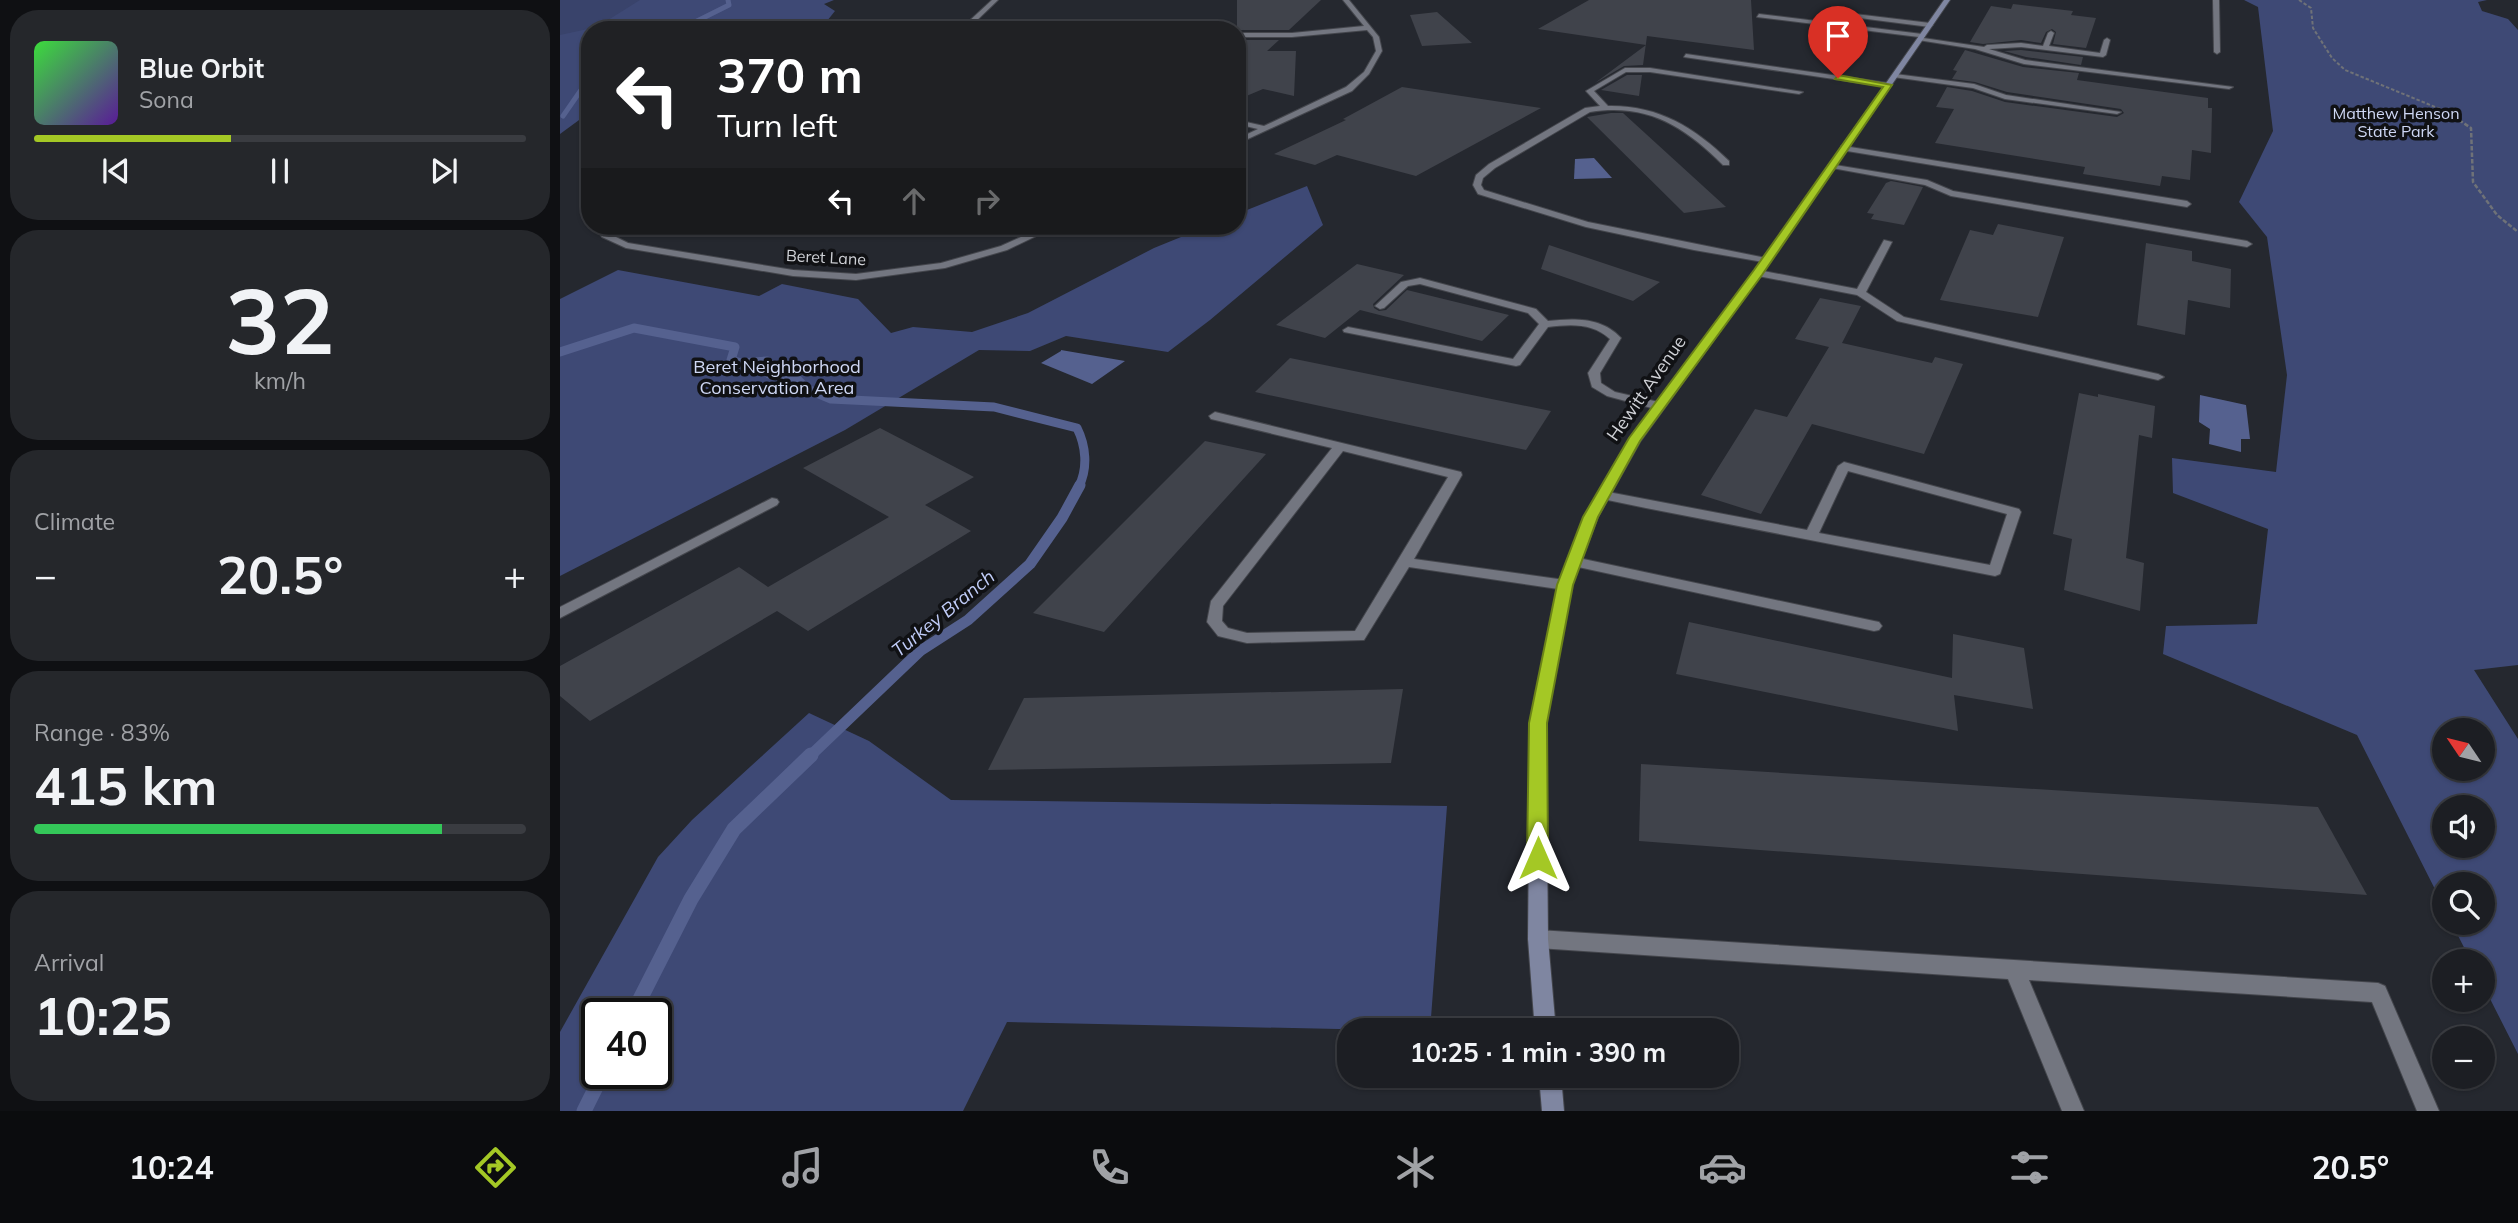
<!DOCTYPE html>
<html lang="en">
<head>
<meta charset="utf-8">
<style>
	:root { --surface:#1c1e23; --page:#25272b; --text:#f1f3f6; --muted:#a0a2a6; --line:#3a3c41; --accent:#a4c825 }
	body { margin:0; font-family:Mulish,sans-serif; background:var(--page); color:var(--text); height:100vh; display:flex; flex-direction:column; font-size:26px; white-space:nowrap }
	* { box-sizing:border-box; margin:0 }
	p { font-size:23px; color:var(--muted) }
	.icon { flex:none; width:38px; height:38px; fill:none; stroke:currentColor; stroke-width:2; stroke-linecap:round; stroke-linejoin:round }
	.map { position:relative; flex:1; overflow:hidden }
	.sheet { display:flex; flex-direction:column; gap:10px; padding:10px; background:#0f1013; width:560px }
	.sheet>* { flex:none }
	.guide { position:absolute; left:21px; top:21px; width:665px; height:214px; border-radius:28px; box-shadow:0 2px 5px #0004,0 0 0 2px var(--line); background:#202124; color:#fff; overflow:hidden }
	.needle { width:46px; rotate:305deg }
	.controls { position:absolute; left:1872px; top:718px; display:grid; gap:14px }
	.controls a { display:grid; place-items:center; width:63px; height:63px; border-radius:50%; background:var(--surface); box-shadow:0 2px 5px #0004,0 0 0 2px var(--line); font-size:35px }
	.speed { position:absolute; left:21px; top:998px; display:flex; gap:14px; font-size:35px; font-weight:700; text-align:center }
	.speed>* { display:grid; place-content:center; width:91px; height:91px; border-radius:50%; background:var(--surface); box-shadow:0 2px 5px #0004,0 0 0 2px var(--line); line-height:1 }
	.speed .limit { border:4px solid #111; border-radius:10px; background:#fff; color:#111 }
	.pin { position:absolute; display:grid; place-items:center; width:60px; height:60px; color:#fff; margin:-72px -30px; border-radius:50% 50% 50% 0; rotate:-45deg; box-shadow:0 0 7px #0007 }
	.pin .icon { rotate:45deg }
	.me { position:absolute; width:77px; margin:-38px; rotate:0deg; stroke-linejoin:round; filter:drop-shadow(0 0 5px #0008) }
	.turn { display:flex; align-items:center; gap:24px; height:147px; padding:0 21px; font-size:32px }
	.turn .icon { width:91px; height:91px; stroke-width:2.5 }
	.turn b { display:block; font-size:49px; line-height:60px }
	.lanes { display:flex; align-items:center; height:66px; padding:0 21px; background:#0003; justify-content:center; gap:35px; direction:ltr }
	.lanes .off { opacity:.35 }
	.big { font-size:52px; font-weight:700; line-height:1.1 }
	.sheet .card { flex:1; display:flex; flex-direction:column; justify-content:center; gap:10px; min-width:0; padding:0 24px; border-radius:28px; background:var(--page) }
	.sheet .dial { align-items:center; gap:0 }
	.dial b { font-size:91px; line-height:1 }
	.song { display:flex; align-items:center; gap:21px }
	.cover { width:84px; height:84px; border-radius:10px; background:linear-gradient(135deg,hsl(120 70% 55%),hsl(270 70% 35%)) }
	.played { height:7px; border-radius:4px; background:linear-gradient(90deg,var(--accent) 40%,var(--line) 40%) }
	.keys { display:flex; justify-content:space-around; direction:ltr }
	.heat { display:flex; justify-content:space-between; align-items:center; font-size:38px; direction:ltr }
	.charge { height:10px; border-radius:5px; background:linear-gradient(90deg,#34c759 83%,var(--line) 0) }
	.trip { position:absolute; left:777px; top:1018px; width:402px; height:70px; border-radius:28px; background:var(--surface); box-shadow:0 2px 5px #0004,0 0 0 2px var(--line); font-weight:700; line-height:70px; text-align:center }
	.dock { display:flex; height:112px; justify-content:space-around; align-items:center; background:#0b0c0e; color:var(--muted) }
	.dock .icon { width:49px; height:49px }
	.dock .current { color:var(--accent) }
	.dock b { font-size:32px; color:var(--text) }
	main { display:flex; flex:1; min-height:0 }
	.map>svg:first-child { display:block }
	.green { fill:#39436b }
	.forest { fill:#3e4975; fill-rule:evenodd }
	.water { fill:#55618f }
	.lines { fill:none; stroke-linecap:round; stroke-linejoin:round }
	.stream-far3 { stroke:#55618f; stroke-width:5 }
	.stream-far2 { stroke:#55618f; stroke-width:9 }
	.stream-far1 { stroke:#55618f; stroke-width:11 }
	.stream { stroke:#55618f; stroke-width:15 }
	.building { fill:#40434b }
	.lane-casing { stroke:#44464c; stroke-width:2 }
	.street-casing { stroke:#44464c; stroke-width:2 }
	.secondary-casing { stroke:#44464c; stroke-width:2 }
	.path-far1 { stroke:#6f7278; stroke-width:2; stroke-dasharray:3.5 2; stroke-linecap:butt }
	.path { stroke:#6f7278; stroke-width:2.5; stroke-dasharray:4.5 2; stroke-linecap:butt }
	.lane { fill:#737680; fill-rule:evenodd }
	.street { fill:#737680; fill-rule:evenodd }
	.secondary { fill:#7f86a1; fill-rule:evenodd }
	.route { fill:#a4c825; stroke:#6b8218; stroke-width:2 }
	.labels { text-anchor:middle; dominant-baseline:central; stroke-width:7; stroke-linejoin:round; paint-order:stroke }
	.far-park-label { font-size:16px; fill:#cfd8f5; stroke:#101114 }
	.far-street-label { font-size:16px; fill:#cfd1d6; stroke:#101114 }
	.park-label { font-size:18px; fill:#cfd8f5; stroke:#101114 }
	.street-label { font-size:18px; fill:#cfd1d6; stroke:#101114 }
	.water-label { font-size:19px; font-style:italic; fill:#c0ccf8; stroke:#101114 }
</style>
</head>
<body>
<main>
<section class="sheet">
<div class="card">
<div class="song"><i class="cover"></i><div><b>Blue Orbit</b><p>Sona</p></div></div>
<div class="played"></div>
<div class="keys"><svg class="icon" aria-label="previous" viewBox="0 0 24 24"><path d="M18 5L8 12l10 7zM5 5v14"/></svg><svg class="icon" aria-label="pause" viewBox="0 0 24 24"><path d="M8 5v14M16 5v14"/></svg><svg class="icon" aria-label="next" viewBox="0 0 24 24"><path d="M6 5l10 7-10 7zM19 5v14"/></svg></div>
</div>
<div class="card dial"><b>32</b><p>km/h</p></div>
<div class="card"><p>Climate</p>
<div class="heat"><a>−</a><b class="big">20.5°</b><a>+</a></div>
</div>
<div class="card"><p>Range · 83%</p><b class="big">415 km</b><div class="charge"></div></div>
<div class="card"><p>Arrival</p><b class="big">10:25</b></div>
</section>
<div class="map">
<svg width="1958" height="1111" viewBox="0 0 1958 1111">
	<rect width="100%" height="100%" fill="#25282f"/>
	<!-- green -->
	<polygon class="green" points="0,0 207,0 30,30 0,104"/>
	<!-- forest -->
	<g class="forest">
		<polygon points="80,0 274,0 264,4 275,11 267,21 240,20 211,30 30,30 30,112 0,134 0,35 37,27"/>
		<path d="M1684,0h243l-9,2 4,9 26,8 10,11v635l-44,5 44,69v315l-35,-69v-24h-12l-20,-39h32v-38h-38v25l-88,-174 -194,-81 3,-28 91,-2 11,-95 -95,-36 -1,-35 104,14 11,-97 -20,-138 -28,-35 34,-71 -15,-124zM1885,730h38v38h-38zM1885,807h38v38h-38z"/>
		<polygon points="747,186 763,225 650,320 608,352 506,336 470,351 419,350 285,430 0,576 0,299 58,270 199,296 222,284 298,299 331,333 353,327 412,332 468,313 594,248 648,226 677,226 677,214"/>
		<path d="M249,713l60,28 82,59 496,6 -17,225 -423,-9 -44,89h-403v-79l98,-175 34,-37zM96,1013v60h-59v-60z"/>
	</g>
	<!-- water -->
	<g class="water">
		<polygon points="1034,158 1052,178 1014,179 1015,159"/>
		<polygon points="501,351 501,350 565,361 532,384 481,363"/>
		<polygon points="1640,395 1686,405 1690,439 1681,439 1681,452 1649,444 1650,429 1639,422"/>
	</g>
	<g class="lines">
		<!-- stream-far3 -->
		<g class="stream-far3">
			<polyline points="119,30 169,5 168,0"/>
			<polyline points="3,116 30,77"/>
		</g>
		<!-- stream-far2 -->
		<path class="stream-far2" d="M0,352l74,-24 101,19 -4,13 10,3 26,-2 6,6 -4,7 26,3 12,12 24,10 163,8 83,21c9,18 11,40 2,58"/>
		<!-- stream-far1 -->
		<polyline class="stream-far1" points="249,757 360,651 408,620 470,564 502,518 520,485"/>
		<!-- stream -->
		<g class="stream">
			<polyline points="73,1013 131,899 174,829 251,755"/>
			<polyline points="24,1111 43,1073"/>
		</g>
	</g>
	<!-- building -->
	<g class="building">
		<polygon points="677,0 761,0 729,30 677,30"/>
		<polygon points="1029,0 1191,0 1194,50 1087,36 1083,65 1064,66 1035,83 1086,45 978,29"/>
		<polygon points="1453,4 1513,11 1511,15 1536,18 1526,48 1493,44 1496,32 1492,29 1486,32 1481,43 1461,40 1423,44 1410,42 1431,6 1451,9"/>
		<polygon points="877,12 912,43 862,46 850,15"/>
		<polygon points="677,40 719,40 707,51 736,51 734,96 703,89 677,100"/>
		<polygon points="1405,50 1463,67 1519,73 1517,80 1648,98 1648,108 1652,108 1651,153 1632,150 1630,180 1602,176 1600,186 1523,174 1525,167 1375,143 1394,109 1376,107 1387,87 1412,91 1445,102 1557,117 1564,113 1561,109 1447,92 1415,82 1392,79 1397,71 1393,70"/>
		<polygon points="1461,50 1523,57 1521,65 1466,57 1444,51"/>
		<polygon points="1067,75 1082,75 1079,96 1041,90"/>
		<polygon points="842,87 981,108 856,176 777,155 755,165 714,154 786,120 783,119"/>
		<polygon points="1051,113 1063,113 1166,207 1124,213 1027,117"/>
		<polygon points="1331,181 1363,187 1344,225 1311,219 1314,214 1307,213 1326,183"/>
		<polygon points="1438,224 1504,237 1478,317 1380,300 1410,230 1433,235"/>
		<polygon points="1586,243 1632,251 1632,261 1671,269 1670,308 1628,300 1625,335 1577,325"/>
		<polygon points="989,245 1100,282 1073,301 981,269"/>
		<polygon points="797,264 844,275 813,304 814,308 819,311 826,310 847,290 949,315 922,341 800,310 765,338 716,325"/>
		<polygon points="1260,298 1301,306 1282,343 1372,363 1375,357 1403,364 1364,454 1252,424 1201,514 1141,495 1195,409 1227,417 1269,347 1235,339"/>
		<polygon points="730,358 991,411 966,450 695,392"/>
		<polygon points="1519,393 1538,397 1538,394 1595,406 1592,438 1579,435 1566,558 1584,563 1580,611 1504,590 1512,539 1493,534"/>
		<polygon points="320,428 414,477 365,505 411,531 248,631 217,611 30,721 0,696 0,666 179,567 208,587 329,517 243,468"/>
		<polygon points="645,441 706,454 544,632 473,613"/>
		<polygon points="1129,622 1392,678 1393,634 1464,648 1473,709 1394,695 1398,731 1116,674"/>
		<polygon points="843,689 831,763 428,770 464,698"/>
		<polygon points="1081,764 1758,807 1807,895 1079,841"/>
	</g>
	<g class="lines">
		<!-- lane casing -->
		<g class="lane-casing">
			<g id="lane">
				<polygon points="1653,0 1659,0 1660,52 1657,54 1654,52"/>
				<polygon points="1270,11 1370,23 1373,25 1370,27 1268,14"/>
				<polygon points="1199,14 1362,34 1365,36 1363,38 1424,47 1427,45 1461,43 1483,46 1488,33 1491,31 1494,33 1489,46 1540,53 1544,40 1547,38 1550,40 1546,55 1543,57 1461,47 1429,49 1465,60 1673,87 1669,89 1464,64 1415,49 1358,40 1359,37 1197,17"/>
				<polygon points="1126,54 1328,83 1332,85 1328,87 1124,57"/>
				<path d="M1065,68h25l153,24 -4,2 -149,-22h-24l-32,19 14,15c50,-1 86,21 121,55v4h-6c-39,-39 -76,-62 -133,-53l-95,56 -12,10 -2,7 3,5 104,32 178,36 5,3 -2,2 -75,-13 -108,-23 -108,-33 -5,-9 3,-10 13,-11 96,-56 15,-2 -14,-15z"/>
				<polygon points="1335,74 1414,84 1446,95 1561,112 1557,114 1445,99 1413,88 1333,77"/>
				<polygon points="1284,146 1627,201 1631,204 1627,207 1281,150 1281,146"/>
				<polygon points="1269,164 1367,180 1393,191 1687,241 1692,244 1687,247 1391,196 1365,185 1272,168 1268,166"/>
				<polygon points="1324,240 1332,242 1306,292 1344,317 1598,374 1604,377 1598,380 1337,321 1297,295 1198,276 1193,273 1198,270 1297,289"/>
				<path d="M860,278l116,31 12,12c26,-3 54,-4 73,17l-21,35 1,10 14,9 48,11 2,3 -6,4 -52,-14 -15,-9 -4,-14 22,-34c-17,-16 -39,-15 -62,-12l-28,38 -4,1 -172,-34 -1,-2 5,-3 165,32 26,-35 -11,-11 -108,-29 -12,2 -24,22 -4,1 -5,-3 26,-24z"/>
				<path d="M655,412l246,60 1,3 -48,84 151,21 7,5 -7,5 -156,-23 -45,73 -117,3 -29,-7 -11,-14 4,-21 121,-153 -121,-29 -2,-3zM783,451l105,26 -93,154 -108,2 -19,-5 -6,-7 1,-15z"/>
				<path d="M1284,462l175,47 2,3 -21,62 -5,2 -349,-68 -48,-10 -2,-3 7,-4 204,39 31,-64zM1288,471l159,43 -17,51 -171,-32z"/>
				<polygon points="212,498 217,499 219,502 217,505 0,618 0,607"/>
				<polygon points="1014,557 1314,621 1319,622 1322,626 1319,630 1314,631 1009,565 1007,562 1009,559"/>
				<polygon points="978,930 1818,983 1825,986 1879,1111 1857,1111 1812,1002 1469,980 1524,1111 1502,1111 1448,979 978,948 971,945 968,939 971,933"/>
			</g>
		</g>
		<!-- street casing -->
		<g class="street-casing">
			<g id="street">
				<polygon points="432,0 438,0 413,24 543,30 408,28 363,30 406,24"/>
				<polygon points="783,0 789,0 819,37 822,51 809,74 792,91 677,144 677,139 698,129 677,124 677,120 704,126 786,87 804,72 816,51 813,37 807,30 732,37 677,37 677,33 732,33 804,26"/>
				<polygon points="35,226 43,226 48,233 68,243 233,270 296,274 381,263 441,246 485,226 497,226 447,250 385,268 296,280 233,276 66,248 42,237"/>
			</g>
		</g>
		<!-- secondary casing -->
		<g class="secondary-casing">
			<g id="secondary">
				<polygon points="1384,0 1390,0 1201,275 1080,442 1038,517 1012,585 986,723 988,939 996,1031 975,1031 968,939 970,723 998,585 1024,517 1070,438 1195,271"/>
				<polygon points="979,1076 1001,1076 1004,1111 982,1111"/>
			</g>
		</g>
		<!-- path-far1 -->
		<polyline class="path-far1" points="1739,0 1751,8 1753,28 1772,58 1785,70 1880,109 1902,122"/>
		<!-- path -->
		<polyline class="path" points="1899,120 1911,128 1913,182 1937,215 1958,232"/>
		<!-- lane -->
		<use href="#lane" class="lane"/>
		<!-- street -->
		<use href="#street" class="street"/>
		<!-- secondary -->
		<use href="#secondary" class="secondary"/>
	</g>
	<!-- route -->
	<polygon class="route" points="1278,75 1332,85 1202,275 1080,441 1038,517 1013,585 987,723 988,858 985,864 978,867 970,864 967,858 969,723 997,585 1023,517 1069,438 1194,270 1323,87 1275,79"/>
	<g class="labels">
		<!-- far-park labels -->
		<g class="far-park-label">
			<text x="1836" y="113">Matthew Henson<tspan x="1836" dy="18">State Park</tspan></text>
		</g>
		<!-- far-street labels -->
		<g class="far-street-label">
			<text transform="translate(266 257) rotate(3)">Beret Lane</text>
		</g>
		<!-- park labels -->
		<g class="park-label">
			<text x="217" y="366">Beret Neighborhood<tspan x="217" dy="21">Conservation Area</tspan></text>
		</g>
		<!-- street labels -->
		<g class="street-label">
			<text transform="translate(1086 388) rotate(-55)">Hewitt Avenue</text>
		</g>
		<!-- water labels -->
		<g class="water-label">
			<text transform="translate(383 613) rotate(-39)">Turkey Branch</text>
		</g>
	</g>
</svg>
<div class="controls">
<a><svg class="needle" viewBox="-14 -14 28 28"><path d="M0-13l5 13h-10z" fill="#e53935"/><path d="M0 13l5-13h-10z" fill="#a0a2a6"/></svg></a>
<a><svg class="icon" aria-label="sound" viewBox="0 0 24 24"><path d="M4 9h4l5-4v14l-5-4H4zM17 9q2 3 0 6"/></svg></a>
<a><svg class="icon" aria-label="search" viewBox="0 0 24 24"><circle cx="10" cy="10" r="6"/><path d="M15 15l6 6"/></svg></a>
<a>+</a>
<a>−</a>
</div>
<div class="speed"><div class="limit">40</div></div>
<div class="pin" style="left:1278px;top:78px;background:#d93025"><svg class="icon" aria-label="arrive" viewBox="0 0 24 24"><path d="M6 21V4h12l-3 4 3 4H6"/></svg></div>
<svg class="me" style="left:978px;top:858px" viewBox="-20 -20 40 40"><path d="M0-17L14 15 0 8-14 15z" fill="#a4c825" stroke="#fff" stroke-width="4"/></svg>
<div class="trip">10:25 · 1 min · 390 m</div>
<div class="guide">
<div class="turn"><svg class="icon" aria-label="left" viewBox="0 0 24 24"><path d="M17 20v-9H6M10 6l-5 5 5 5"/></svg><div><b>370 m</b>Turn left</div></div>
<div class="lanes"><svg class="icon" aria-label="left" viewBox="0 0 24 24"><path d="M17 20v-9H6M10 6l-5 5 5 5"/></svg><svg class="icon off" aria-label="ahead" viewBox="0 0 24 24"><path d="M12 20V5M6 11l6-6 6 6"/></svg><svg class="icon off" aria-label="right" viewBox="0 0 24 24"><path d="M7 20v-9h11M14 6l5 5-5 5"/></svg></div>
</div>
</div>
</main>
<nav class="dock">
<b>10:24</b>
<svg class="icon current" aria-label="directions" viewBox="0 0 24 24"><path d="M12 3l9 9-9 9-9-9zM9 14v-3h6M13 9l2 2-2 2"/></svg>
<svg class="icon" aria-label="music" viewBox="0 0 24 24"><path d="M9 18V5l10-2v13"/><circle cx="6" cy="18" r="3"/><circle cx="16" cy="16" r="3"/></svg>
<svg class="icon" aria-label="phone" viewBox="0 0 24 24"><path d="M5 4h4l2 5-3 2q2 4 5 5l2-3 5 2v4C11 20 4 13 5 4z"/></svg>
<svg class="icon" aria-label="climate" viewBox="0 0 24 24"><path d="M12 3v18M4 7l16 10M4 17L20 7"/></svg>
<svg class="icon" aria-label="car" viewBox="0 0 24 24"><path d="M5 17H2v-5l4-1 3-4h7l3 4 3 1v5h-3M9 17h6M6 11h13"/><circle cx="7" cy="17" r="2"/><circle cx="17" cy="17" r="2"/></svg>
<svg class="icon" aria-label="filters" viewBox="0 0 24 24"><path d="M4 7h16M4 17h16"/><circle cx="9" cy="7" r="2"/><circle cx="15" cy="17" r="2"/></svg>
<b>20.5°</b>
</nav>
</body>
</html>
